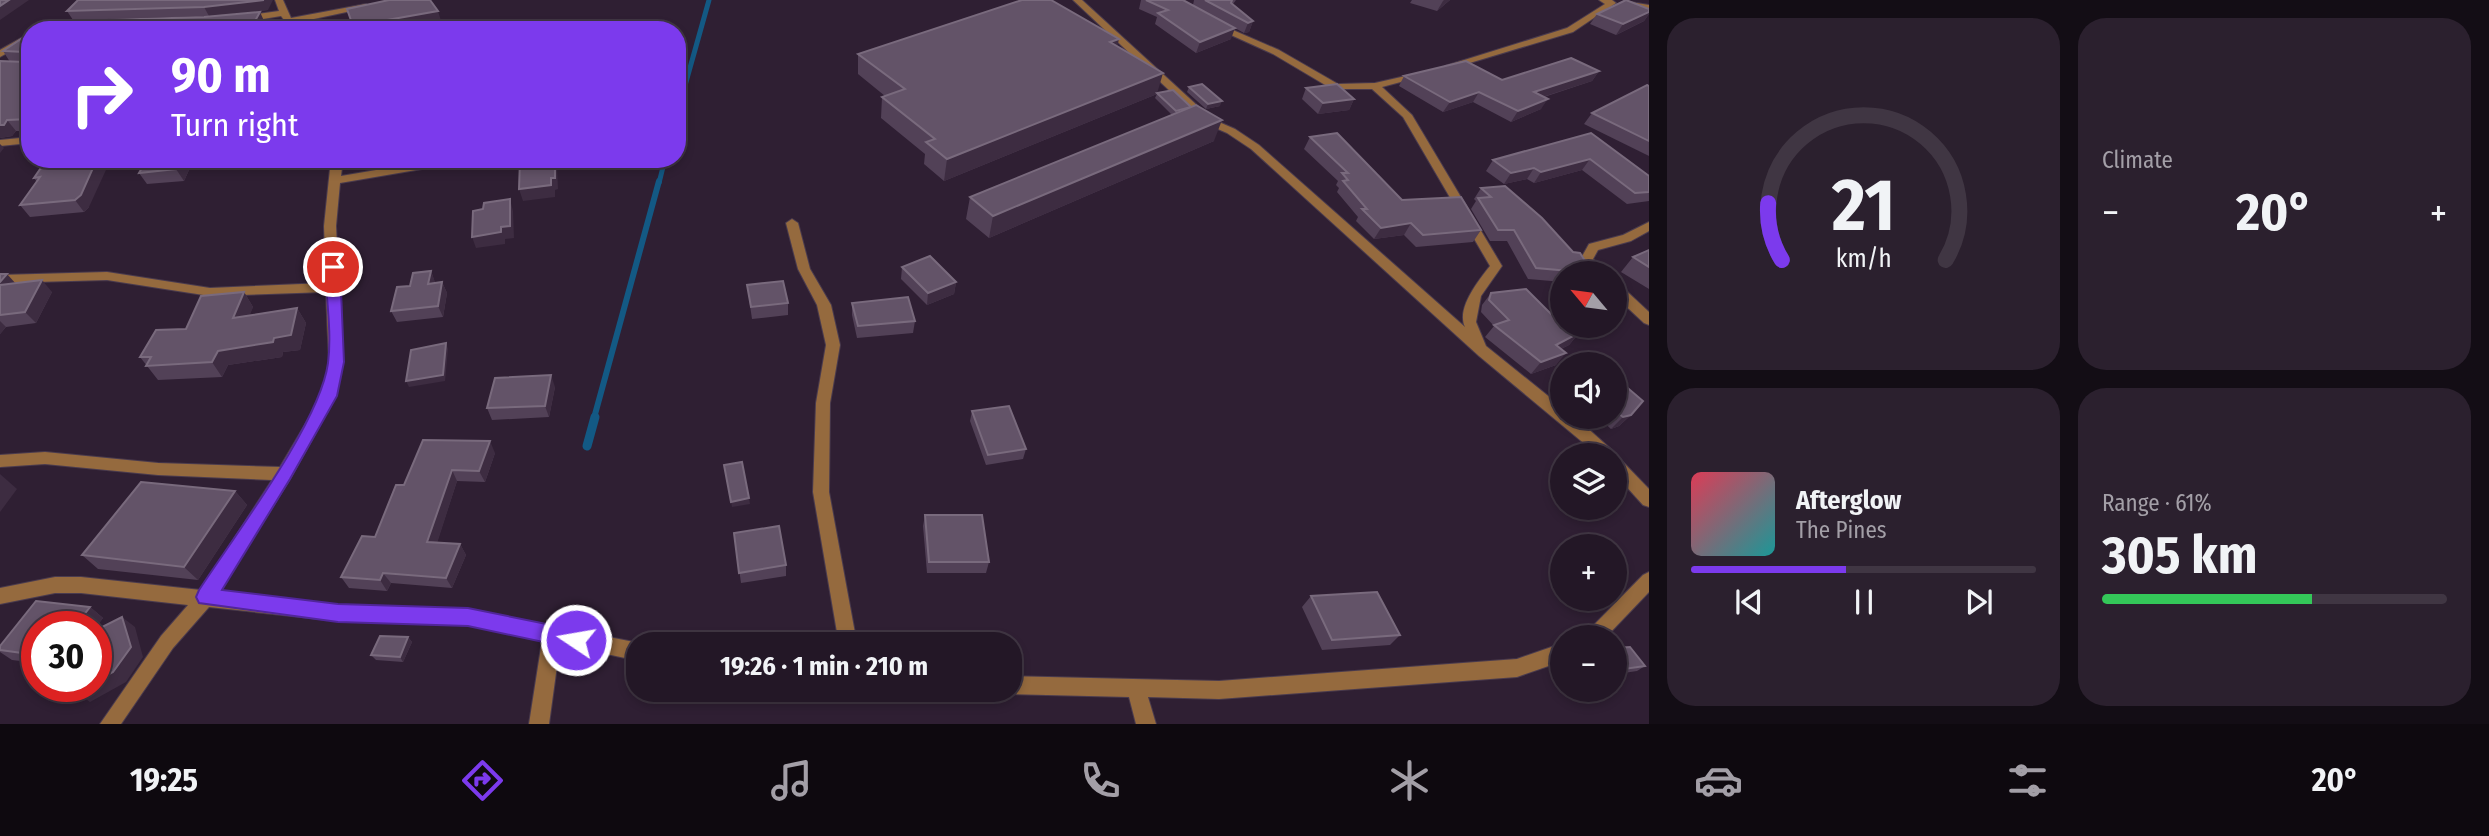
<!DOCTYPE html>
<html lang="en">
<head>
<meta charset="utf-8">
<style>
	:root { --surface:#231726; --page:#2b202e; --text:#f1f3f6; --muted:#a39fa7; --line:#403643; --accent:#7c3aed }
	body { margin:0; font-family:"Fira Sans Condensed",sans-serif; background:var(--page); color:var(--text); height:100vh; display:flex; flex-direction:column; font-size:26px; white-space:nowrap }
	* { box-sizing:border-box; margin:0 }
	p { font-size:23px; color:var(--muted) }
	.icon { flex:none; width:38px; height:38px; fill:none; stroke:currentColor; stroke-width:2; stroke-linecap:round; stroke-linejoin:round }
	.map { position:relative; flex:1; overflow:hidden }
	.side { display:flex; flex-direction:column; gap:18px; padding:18px; background:#130d15; width:840px }
	.side>* { flex:none }
	.guide { position:absolute; left:21px; top:21px; width:665px; height:147px; border-radius:28px; box-shadow:0 4px 10px #0003,0 0 0 2px var(--line); background:#7c3aed; color:#fff; overflow:hidden }
	.needle { width:46px; rotate:299deg }
	.tools { position:absolute; left:1550px; top:261px; display:grid; gap:14px }
	.tools a { display:grid; place-items:center; width:77px; height:77px; border-radius:50%; background:var(--surface); box-shadow:0 4px 10px #0003,0 0 0 2px var(--line); font-size:35px }
	.speed { position:absolute; left:21px; top:611px; display:flex; gap:14px; font-size:35px; font-weight:700; text-align:center }
	.speed>* { display:grid; place-content:center; width:91px; height:91px; border-radius:50%; background:var(--surface); box-shadow:0 4px 10px #0003,0 0 0 2px var(--line); line-height:1 }
	.speed .limit { border:10px solid #d22; background:#fff; color:#111 }
	.pin { position:absolute; display:grid; place-items:center; width:60px; height:60px; color:#fff; margin:-30px; border:4px solid #fff; border-radius:50%; box-shadow:0 2px 7px #0007 }
	.me { position:absolute; width:77px; margin:-38px; rotate:282deg; stroke-linejoin:round; filter:drop-shadow(0 0 5px #0008) }
	.turn { display:flex; align-items:center; gap:24px; height:147px; padding:0 35px; font-size:32px }
	.turn .icon { width:91px; height:91px; stroke-width:2.5 }
	.turn b { display:block; font-size:49px; line-height:60px }
	.big { font-size:52px; font-weight:700; line-height:1.1 }
	.side .card { flex:1; display:flex; flex-direction:column; justify-content:center; gap:10px; min-width:0; padding:0 24px; border-radius:28px; background:var(--page) }
	.side .dial { align-items:center; gap:0 }
	.dial svg { height:182px; overflow:visible; fill:none; stroke:var(--line); stroke-width:7; stroke-linecap:round; text-anchor:middle }
	.dial text { fill:var(--text); stroke:none }
	.song { display:flex; align-items:center; gap:21px }
	.cover { width:84px; height:84px; border-radius:10px; background:linear-gradient(135deg,hsl(350 70% 55%),hsl(180 70% 35%)) }
	.played { height:7px; border-radius:4px; background:linear-gradient(90deg,var(--accent) 45%,var(--line) 45%) }
	.keys { display:flex; justify-content:space-around; direction:ltr }
	.heat { display:flex; justify-content:space-between; align-items:center; font-size:38px; direction:ltr }
	.charge { height:10px; border-radius:5px; background:linear-gradient(90deg,#34c759 61%,var(--line) 0) }
	.side .tiles { flex:1; display:grid; gap:18px; grid-template-columns:repeat(2,1fr) }
	.trip { position:absolute; left:626px; top:632px; width:396px; height:70px; border-radius:28px; background:var(--surface); box-shadow:0 4px 10px #0003,0 0 0 2px var(--line); font-weight:700; line-height:70px; text-align:center }
	.menu { display:flex; height:112px; justify-content:space-around; align-items:center; background:#0e090f; color:var(--muted) }
	.menu .icon { width:49px; height:49px }
	.menu .selected { color:var(--accent) }
	.menu b { font-size:32px; color:var(--text) }
	main { display:flex; flex:1; min-height:0 }
	.map>svg:first-child { display:block }
	.lines { fill:none; stroke-linecap:round; stroke-linejoin:round }
	.stream-far2 { stroke:#135984; stroke-width:5 }
	.stream-far1 { stroke:#135984; stroke-width:6 }
	.stream { stroke:#135984; stroke-width:9 }
	.minor-casing { stroke:#4a3b4e; stroke-width:2 }
	.minor { fill:#956a3e; fill-rule:evenodd }
	.wall { fill:#524157 }
	.shaded-wall { fill:#3d2c41 }
	.building { fill:#635368; stroke:#796a7d; stroke-width:2 }
	.route { fill:#7c3aed; stroke:#51269a; stroke-width:2 }
</style>
</head>
<body>
<main>
<div class="map">
<svg width="1649" height="724" viewBox="0 0 1649 724">
	<rect width="100%" height="100%" fill="#2f1f33"/>
	<g class="lines">
		<!-- stream-far2 -->
		<g class="stream-far2">
			<polyline points="677,114 709,0"/>
			<polyline points="659,183 665,159"/>
		</g>
		<!-- stream-far1 -->
		<polyline class="stream-far1" points="594,418 659,181"/>
		<!-- stream -->
		<polyline class="stream" points="587,446 595,417"/>
		<!-- minor casing -->
		<g class="minor-casing">
			<g id="minor">
				<polygon points="275,0 283,0 291,18 366,4 370,7 295,23 301,30 292,30 281,16 244,22 239,19 244,16 279,11"/>
				<path d="M1073,0h9l130,119 23,10 24,16 206,182c-9,-19 14,-47 25,-61l-87,-149 -31,-28h-40l-59,-35 -62,-28 8,-2 60,26 59,34 37,-1 48,-11v4l-41,11 30,28 90,151 -21,30 -5,26 10,24 77,62v8h11l39,35 3,4 -1,1 -17,-1 -119,-99 -228,-207 -24,-16 -23,-10z"/>
				<polygon points="1599,0 1612,0 1616,3 1573,32 1453,68 1445,66 1567,28 1605,4"/>
				<polygon points="1624,1 1649,5 1649,11 1621,6 1620,4"/>
				<polygon points="30,33 30,40 0,57 0,50"/>
				<polygon points="30,137 30,143 0,146 0,140"/>
				<polygon points="331,159 343,159 341,176 441,159 468,159 463,162 340,183 336,226 343,362 336,396 290,479 219,592 338,605 468,609 639,643 639,661 560,644 549,724 529,724 542,641 468,625 338,621 209,607 173,648 121,724 100,724 161,636 188,605 81,593 55,593 0,604 0,588 55,577 81,577 201,590 272,480 158,475 45,464 0,467 0,455 45,452 158,463 280,467 322,396 329,362 326,292 210,296 107,280 0,283 0,275 107,272 210,288 326,283 324,226"/>
				<polygon points="792,219 798,223 810,269 831,305 840,345 830,403 829,492 857,644 839,644 813,492 816,403 826,345 817,305 798,269 786,223"/>
				<polygon points="1649,222 1649,231 1631,241 1598,250 1593,259 1606,273 1592,273 1580,260 1589,244 1623,235"/>
				<polygon points="1615,284 1620,285 1649,312 1649,325 1644,323 1615,296"/>
				<polygon points="1615,457 1620,459 1649,489 1649,507 1643,505 1615,474"/>
				<polygon points="1649,572 1649,592 1606,637 1585,637 1588,631 1643,575"/>
				<polygon points="1563,643 1563,661 1517,677 1219,699 1148,697 1156,724 1136,724 1129,697 1010,694 1003,690 1010,690 1010,676 1219,681 1517,659"/>
			</g>
		</g>
		<!-- minor -->
		<use href="#minor" class="minor"/>
	</g>
	<!-- wall -->
	<g class="wall">
		<polygon points="78,0 268,10 209,16 73,20 67,11"/>
		<polygon points="1141,0 1183,0 1231,39 1196,53 1155,24 1157,17 1139,9"/>
		<polygon points="1194,0 1236,0 1233,4 1253,21 1249,32 1244,33 1193,5"/>
		<polygon points="1412,0 1450,0 1437,11 1410,3"/>
		<polygon points="1649,9 1649,14 1644,21 1616,35 1590,24 1597,14"/>
		<polygon points="30,33 30,131 16,131 12,136 0,138 0,61 10,62 3,51"/>
		<polygon points="1117,47 1157,93 1214,141 989,238 966,219 970,197 1172,115 1155,98 1157,94 944,181 924,164 925,154 881,118 882,97 885,96 858,74 858,54"/>
		<polygon points="1599,71 1592,81 1544,97 1541,109 1511,122 1473,102 1443,112 1399,86 1404,76 1502,80"/>
		<polygon points="1649,86 1649,156 1584,124 1592,113"/>
		<polygon points="1189,87 1220,106 1206,109 1187,92"/>
		<polygon points="1306,88 1354,99 1349,110 1318,114 1302,99"/>
		<polygon points="1591,133 1649,176 1649,201 1627,204 1582,170 1534,183 1527,179 1504,184 1486,171 1493,160"/>
		<polygon points="1310,137 1402,200 1481,230 1473,242 1416,247 1404,235 1374,239 1356,221 1358,217 1337,192 1339,188 1336,185 1338,181 1304,149"/>
		<polygon points="47,159 89,207 84,212 30,217 20,205 37,182 34,178"/>
		<polygon points="147,159 194,159 184,181 147,184 139,173"/>
		<polygon points="1481,188 1573,252 1593,273 1563,273 1563,282 1528,279 1507,241 1490,241 1471,209 1476,201 1474,199"/>
		<polygon points="1649,250 1649,289 1621,272 1633,257"/>
		<polygon points="902,267 956,282 954,294 927,305 901,279"/>
		<polygon points="431,271 435,283 442,282 447,293 443,317 397,322 391,311 410,286"/>
		<polygon points="0,274 15,283 52,292 36,323 6,327 0,334"/>
		<polygon points="747,285 788,303 788,315 752,319"/>
		<polygon points="244,292 253,307 249,315 297,308 306,323 300,350 283,352 282,357 228,365 222,377 158,380 140,357"/>
		<polygon points="1491,293 1551,314 1579,333 1569,345 1561,349 1556,365 1531,374 1485,337 1494,326 1481,312 1482,305"/>
		<polygon points="852,303 915,321 913,333 857,338 852,315"/>
		<polygon points="555,387 549,417 492,420 487,408"/>
		<polygon points="1615,387 1631,415 1619,426 1611,429 1597,416 1615,416"/>
		<polygon points="972,411 1026,449 1023,459 986,465 970,421"/>
		<polygon points="495,453 485,482 457,481 437,542 460,544 466,555 452,588 391,583 387,591 349,588 341,577 375,537 404,485"/>
		<polygon points="235,491 247,505 198,580 98,569 82,555"/>
		<polygon points="925,515 989,562 986,573 927,573 923,526"/>
		<polygon points="734,533 786,565 786,576 741,583"/>
		<polygon points="1311,596 1400,635 1390,645 1322,650 1302,607"/>
		<polygon points="36,601 90,607 103,618 96,627 37,626 37,663 12,660 0,652 0,646"/>
		<polygon points="408,637 412,642 403,662 376,660 371,655"/>
		<polygon points="1615,648 1645,666 1637,671 1617,674 1615,672"/>
	</g>
	<!-- shaded-wall -->
	<g class="shaded-wall">
		<polygon points="9,0 29,0 0,20 0,6"/>
		<polygon points="264,0 273,0 268,10 209,16 204,7"/>
		<polygon points="1444,0 1450,0 1437,11 1443,1"/>
		<polygon points="438,11 441,21 391,30 354,30 353,26"/>
		<polygon points="260,12 265,23 261,30 250,30"/>
		<polygon points="1649,12 1649,14 1644,21 1616,35 1623,24"/>
		<polygon points="1253,21 1249,32 1244,33 1248,23"/>
		<polygon points="1235,28 1231,39 1196,53 1200,42"/>
		<polygon points="1119,39 1114,60 1110,42"/>
		<polygon points="1599,71 1592,81 1527,102 1534,92"/>
		<polygon points="1163,73 1157,94 944,181 947,159"/>
		<polygon points="1479,92 1473,102 1443,112 1450,102"/>
		<polygon points="1354,99 1349,110 1318,114 1323,103"/>
		<polygon points="1548,99 1541,109 1511,122 1518,111"/>
		<polygon points="1222,101 1220,106 1206,109 1208,104"/>
		<polygon points="7,120 16,131 12,136 0,138 0,125"/>
		<polygon points="1222,120 1214,141 989,238 993,216"/>
		<polygon points="0,144 4,148 0,153"/>
		<polygon points="97,159 111,159 89,207 84,212 75,200"/>
		<polygon points="181,159 194,159 184,181 176,169"/>
		<polygon points="269,159 302,159 272,165"/>
		<polygon points="555,159 557,167 558,189 555,190 555,197 523,201 519,189 551,178"/>
		<polygon points="1590,159 1582,170 1534,183 1541,172"/>
		<polygon points="1534,168 1527,179 1504,184 1511,173"/>
		<polygon points="510,199 513,211 514,238 505,239 505,244 476,248 472,237 501,227"/>
		<polygon points="1411,223 1404,235 1374,239 1381,228"/>
		<polygon points="431,271 435,282 433,295 428,284"/>
		<polygon points="7,274 17,285 0,288 0,282"/>
		<polygon points="42,280 52,292 36,323 25,312"/>
		<polygon points="442,282 447,293 443,317 438,306"/>
		<polygon points="956,282 954,294 927,305 928,293"/>
		<polygon points="244,292 253,307 243,333 233,318"/>
		<polygon points="297,308 306,323 300,350 283,352 282,357 228,365 222,377 212,362 218,351 274,338"/>
		<polygon points="0,321 6,327 0,334"/>
		<polygon points="1579,333 1569,345 1546,356 1556,345"/>
		<polygon points="446,343 448,349 445,381 409,387 406,381"/>
		<polygon points="1566,353 1556,365 1531,374 1541,362"/>
		<polygon points="551,375 555,387 549,417 545,406"/>
		<polygon points="1631,415 1619,426 1611,429 1623,417"/>
		<polygon points="490,441 495,453 485,482 479,471"/>
		<polygon points="452,470 457,481 434,553 427,542"/>
		<polygon points="0,474 17,489 0,512"/>
		<polygon points="235,491 247,505 198,580 184,567"/>
		<polygon points="749,498 750,504 732,507 731,502"/>
		<polygon points="460,544 466,555 452,588 446,578"/>
		<polygon points="383,573 391,583 387,591 380,580"/>
		<polygon points="90,607 103,618 96,627 75,626"/>
		<polygon points="122,617 135,627 143,657 126,682 90,702 76,692 87,686 96,686 96,681"/>
		<polygon points="408,637 412,642 403,662 400,657"/>
	</g>
	<!-- building -->
	<g class="building">
		<polygon points="0,0 9,0 0,6"/>
		<polygon points="78,0 264,0 204,7 67,11"/>
		<polygon points="389,0 430,0 438,11 353,26 347,9"/>
		<polygon points="1022,0 1051,0 1119,39 1110,42 1163,73 947,159 926,142 935,139 882,97 905,89 858,54"/>
		<polygon points="1146,0 1183,0 1235,28 1200,42 1158,13 1168,10"/>
		<polygon points="1205,0 1232,0 1231,3 1253,21 1248,23"/>
		<polygon points="1626,0 1649,9 1649,12 1623,24 1597,14"/>
		<polygon points="260,12 250,30 34,30 45,22 204,17"/>
		<polygon points="30,33 30,119 7,120 4,125 0,125 0,61 24,62 24,52 3,51"/>
		<polygon points="1571,58 1599,71 1534,92 1548,99 1518,111 1479,92 1450,102 1404,76 1466,61 1502,80"/>
		<polygon points="1202,84 1222,101 1208,104 1189,87"/>
		<polygon points="1337,84 1354,99 1323,103 1306,88"/>
		<polygon points="1647,85 1649,86 1649,141 1592,113"/>
		<polygon points="1173,90 1191,107 1176,111 1157,93"/>
		<polygon points="1196,105 1222,120 993,216 970,197"/>
		<polygon points="1337,133 1402,200 1461,197 1481,230 1423,235 1411,223 1381,228 1362,209 1367,209 1343,181 1348,180 1342,173 1348,173 1310,137"/>
		<polygon points="1591,133 1649,176 1649,192 1635,193 1590,159 1541,172 1534,168 1511,173 1493,160"/>
		<polygon points="47,159 97,159 81,195 75,200 20,205 40,177 34,178"/>
		<polygon points="147,159 181,159 176,169 139,173"/>
		<polygon points="555,159 555,178 551,178 551,185 519,189 520,160"/>
		<polygon points="1505,186 1542,218 1573,252 1580,253 1593,273 1536,268 1514,230 1498,230 1478,198 1491,197 1481,188"/>
		<polygon points="510,199 510,226 501,227 501,232 472,237 473,211 483,209 484,203"/>
		<polygon points="1649,250 1649,267 1633,257"/>
		<polygon points="930,256 956,282 928,293 902,267"/>
		<polygon points="431,271 428,284 442,282 438,306 391,311 397,287 410,286 413,273"/>
		<polygon points="0,274 7,274 0,282"/>
		<polygon points="42,280 25,312 0,315 0,285"/>
		<polygon points="783,281 788,303 751,307 747,285"/>
		<polygon points="1526,289 1551,314 1563,322 1563,326 1568,326 1579,333 1556,345 1566,353 1541,362 1494,325 1509,320 1489,300 1491,293"/>
		<polygon points="244,292 233,318 297,308 291,335 274,338 273,342 218,351 212,362 146,366 151,357 140,357 156,330 186,329 201,296"/>
		<polygon points="908,297 915,321 858,326 852,303"/>
		<polygon points="446,343 443,375 406,381 411,350"/>
		<polygon points="551,375 545,406 487,408 495,378"/>
		<polygon points="1623,384 1643,401 1631,415 1623,417 1615,411 1615,387"/>
		<polygon points="1009,406 1026,449 988,455 972,411"/>
		<polygon points="423,440 490,441 479,471 452,470 427,542 460,544 446,578 383,573 380,580 341,577 362,536 375,537 396,485 404,485"/>
		<polygon points="742,462 749,498 731,502 724,465"/>
		<polygon points="141,482 235,491 184,567 82,555"/>
		<polygon points="925,515 982,515 989,562 929,562"/>
		<polygon points="779,526 786,565 739,573 734,533"/>
		<polygon points="1377,592 1400,635 1332,640 1311,596"/>
		<polygon points="36,601 90,607 75,626 37,626 37,655 0,650 0,646"/>
		<polygon points="122,617 131,647 113,672 96,681 96,630"/>
		<polygon points="380,636 408,637 400,657 371,655"/>
		<polygon points="1630,647 1645,666 1624,669 1615,657 1615,648"/>
		<polygon points="74,686 87,686 76,692"/>
	</g>
	<!-- route -->
	<path class="route" d="M333,262l7,5 4,95 -7,34 -47,83 -68,111 116,14 130,4 108,22 7,3 3,7 -3,7 -7,2 -108,-23 -130,-4 -139,-19 -3,-6 3,-7c35,-54 121,-167 129,-227 4,-31 -2,-66 -3,-96z"/>
</svg>
<div class="tools">
<a><svg class="needle" viewBox="-14 -14 28 28"><path d="M0-13l5 13h-10z" fill="#e53935"/><path d="M0 13l5-13h-10z" fill="#a39fa7"/></svg></a>
<a><svg class="icon" aria-label="sound" viewBox="0 0 24 24"><path d="M4 9h4l5-4v14l-5-4H4zM17 9q2 3 0 6"/></svg></a>
<a><svg class="icon" aria-label="layers" viewBox="0 0 24 24"><path d="M12 4l9 5-9 5-9-5zM3 14l9 5 9-5"/></svg></a>
<a>+</a>
<a>−</a>
</div>
<div class="speed"><div class="limit">30</div></div>
<div class="pin" style="left:333px;top:267px;background:#d93025"><svg class="icon" aria-label="arrive" viewBox="0 0 24 24"><path d="M6 21V4h12l-3 4 3 4H6"/></svg></div>
<svg class="me" style="left:576px;top:640px" viewBox="-20 -20 40 40"><circle r="17" fill="#7c3aed" stroke="#fff" stroke-width="3"/><path d="M0-11L8 9 0 5-8 9z" fill="#fff"/></svg>
<div class="trip">19:26 · 1 min · 210 m</div>
<div class="guide">
<div class="turn"><svg class="icon" aria-label="right" viewBox="0 0 24 24"><path d="M7 20v-9h11M14 6l5 5-5 5"/></svg><div><b>90 m</b>Turn right</div></div>
</div>
</div>
<section class="side">
<div class="tiles">
<div class="card dial"><svg viewBox="0 0 100 80">
<path d="M14 69A42 42 0 1 1 86 69"/>
<path d="M14 69A42 42 0 0 1 8 44" stroke="#7c3aed"/>
<text x="50" y="56" font-size="32" font-weight="700">21</text>
<text x="50" y="72" font-size="11">km/h</text>
</svg></div>
<div class="card"><p>Climate</p>
<div class="heat"><a>−</a><b class="big">20°</b><a>+</a></div>
</div>
<div class="card">
<div class="song"><i class="cover"></i><div><b>Afterglow</b><p>The Pines</p></div></div>
<div class="played"></div>
<div class="keys"><svg class="icon" aria-label="previous" viewBox="0 0 24 24"><path d="M18 5L8 12l10 7zM5 5v14"/></svg><svg class="icon" aria-label="pause" viewBox="0 0 24 24"><path d="M8 5v14M16 5v14"/></svg><svg class="icon" aria-label="next" viewBox="0 0 24 24"><path d="M6 5l10 7-10 7zM19 5v14"/></svg></div>
</div>
<div class="card"><p>Range · 61%</p><b class="big">305 km</b><div class="charge"></div></div>
</div>
</section>
</main>
<nav class="menu">
<b>19:25</b>
<svg class="icon selected" aria-label="directions" viewBox="0 0 24 24"><path d="M12 3l9 9-9 9-9-9zM9 14v-3h6M13 9l2 2-2 2"/></svg>
<svg class="icon" aria-label="music" viewBox="0 0 24 24"><path d="M9 18V5l10-2v13"/><circle cx="6" cy="18" r="3"/><circle cx="16" cy="16" r="3"/></svg>
<svg class="icon" aria-label="phone" viewBox="0 0 24 24"><path d="M5 4h4l2 5-3 2q2 4 5 5l2-3 5 2v4C11 20 4 13 5 4z"/></svg>
<svg class="icon" aria-label="climate" viewBox="0 0 24 24"><path d="M12 3v18M4 7l16 10M4 17L20 7"/></svg>
<svg class="icon" aria-label="car" viewBox="0 0 24 24"><path d="M5 17H2v-5l4-1 3-4h7l3 4 3 1v5h-3M9 17h6M6 11h13"/><circle cx="7" cy="17" r="2"/><circle cx="17" cy="17" r="2"/></svg>
<svg class="icon" aria-label="filters" viewBox="0 0 24 24"><path d="M4 7h16M4 17h16"/><circle cx="9" cy="7" r="2"/><circle cx="15" cy="17" r="2"/></svg>
<b>20°</b>
</nav>
</body>
</html>
